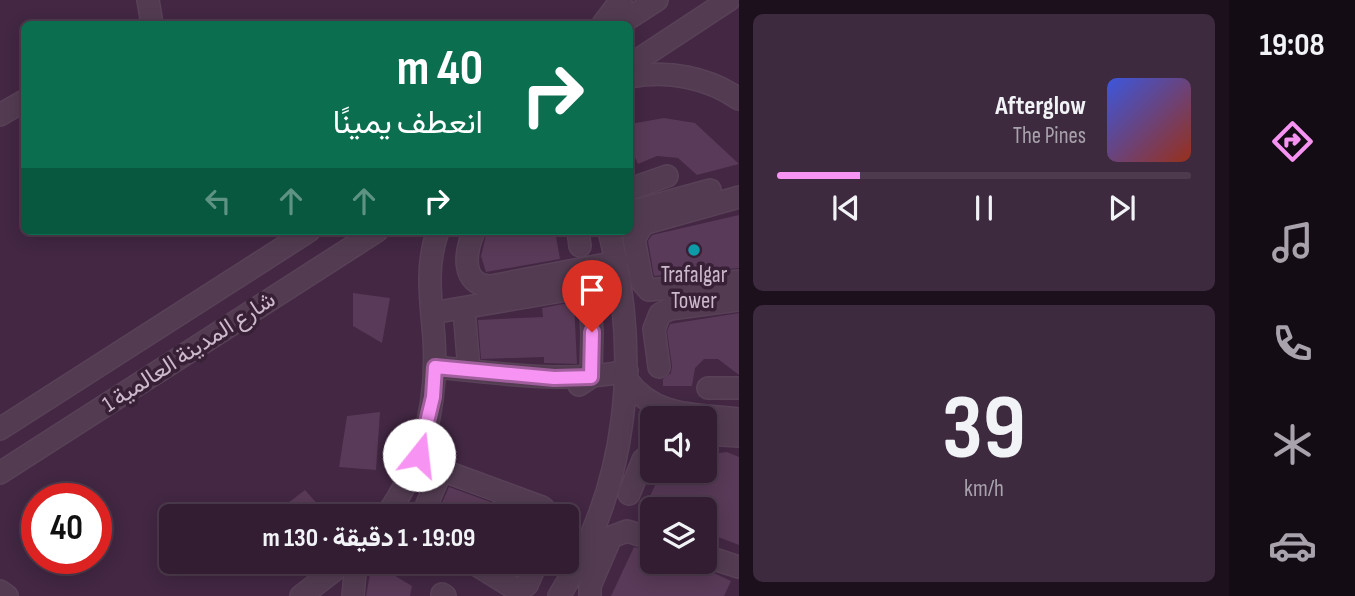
<!DOCTYPE html>
<html lang="ar">
<head>
<meta charset="utf-8">
<style>
	:root { --surface:#321d32; --page:#3d2a3e; --text:#f1f3f6; --muted:#a8a2ac; --line:#4d3b4d; --accent:#f793f2 }
	body { margin:0; font-family:"Sofia Sans Condensed",Vazirmatn,sans-serif; background:var(--page); color:var(--text); direction:rtl; height:100vh; display:flex; flex-direction:column; font-size:26px; white-space:nowrap }
	* { box-sizing:border-box; margin:0 }
	p { font-size:23px; color:var(--muted) }
	.icon { flex:none; width:38px; height:38px; fill:none; stroke:currentColor; stroke-width:2; stroke-linecap:round; stroke-linejoin:round }
	.map { position:relative; flex:1; overflow:hidden; direction:ltr }
	.drawer { display:flex; flex-direction:column; gap:14px; padding:14px; background:#1c101c; width:490px }
	.drawer>* { flex:none }
	.guide { position:absolute; left:21px; top:21px; width:612px; height:214px; border-radius:10px; box-shadow:0 4px 18px #0003,0 0 0 2px var(--line); direction:rtl; background:#0b6e4f; color:#fff; overflow:hidden }
	.fabs { position:absolute; left:640px; top:406px; display:grid; gap:14px }
	.fabs a { display:grid; place-items:center; width:77px; height:77px; border-radius:10px; background:var(--surface); box-shadow:0 4px 18px #0003,0 0 0 2px var(--line); font-size:35px }
	.speed { position:absolute; left:21px; top:483px; display:flex; gap:14px; font-size:35px; font-weight:700; text-align:center }
	.speed>* { display:grid; place-content:center; width:91px; height:91px; border-radius:50%; background:var(--surface); box-shadow:0 4px 18px #0003,0 0 0 2px var(--line); line-height:1 }
	.speed .limit { border:10px solid #d22; background:#fff; color:#111 }
	.pin { position:absolute; display:grid; place-items:center; width:60px; height:60px; color:#fff; margin:-72px -30px; border-radius:50% 50% 50% 0; rotate:-45deg; box-shadow:0 0 7px #0007 }
	.pin .icon { rotate:45deg }
	.me { position:absolute; width:77px; margin:-38px; rotate:16deg; stroke-linejoin:round; filter:drop-shadow(0 0 5px #0008) }
	.turn { display:flex; align-items:center; gap:24px; height:147px; padding:0 35px; font-size:32px }
	.turn .icon { width:91px; height:91px; stroke-width:2.5 }
	.turn b { display:block; font-size:49px; line-height:60px }
	.lanes { display:flex; align-items:center; height:66px; padding:0 35px; background:#0003; justify-content:center; gap:35px; direction:ltr }
	.lanes .off { opacity:.35 }
	.drawer .tile { flex:1; display:flex; flex-direction:column; justify-content:center; gap:10px; min-width:0; padding:0 24px; border-radius:10px; background:var(--page) }
	.drawer .dial { align-items:center; gap:0 }
	.dial b { font-size:91px; line-height:1 }
	.song { display:flex; align-items:center; gap:21px }
	.cover { width:84px; height:84px; border-radius:10px; background:linear-gradient(135deg,hsl(230 70% 55%),hsl(10 70% 35%)) }
	.played { height:7px; border-radius:4px; background:linear-gradient(90deg,var(--accent) 20%,var(--line) 20%) }
	.keys { display:flex; justify-content:space-around; direction:ltr }
	.trip { position:absolute; left:159px; top:504px; width:420px; height:70px; border-radius:10px; background:var(--surface); box-shadow:0 4px 18px #0003,0 0 0 2px var(--line); font-weight:700; line-height:70px; text-align:center; direction:rtl }
	main { display:flex; flex:1; min-height:0 }
	.tab-bar { display:flex; flex-direction:column; width:126px; justify-content:space-around; align-items:center; background:#140c14; color:var(--muted) }
	.tab-bar .icon { width:49px; height:49px }
	.tab-bar .current { color:var(--accent) }
	.tab-bar b { font-size:32px; color:var(--text) }
	.map>svg:first-child { display:block }
	.building { fill:#593a58 }
	.lines { fill:none; stroke-linecap:round; stroke-linejoin:round }
	.minor-casing { stroke:#594258; stroke-width:24 }
	.minor { stroke:#533c52; stroke-width:21 }
	.route-casing { stroke:#a1609d; stroke-width:18 }
	.route { stroke:#f793f2; stroke-width:12 }
	.culture-dot { fill:#0f9aa8; stroke:#382037; stroke-width:2.5 }
	.labels { text-anchor:middle; dominant-baseline:central; stroke-width:7; stroke-linejoin:round; paint-order:stroke }
	.poi-label { font-size:23px; fill:#ccb9cb; stroke:#382037 }
	.street-label { font-size:23px; fill:#ccb9cb; stroke:#382037 }
</style>
</head>
<body>
<main>
<nav class="tab-bar">
<b>19:08</b>
<svg class="icon current" aria-label="directions" viewBox="0 0 24 24"><path d="M12 3l9 9-9 9-9-9zM9 14v-3h6M13 9l2 2-2 2"/></svg>
<svg class="icon" aria-label="music" viewBox="0 0 24 24"><path d="M9 18V5l10-2v13"/><circle cx="6" cy="18" r="3"/><circle cx="16" cy="16" r="3"/></svg>
<svg class="icon" aria-label="phone" viewBox="0 0 24 24"><path d="M5 4h4l2 5-3 2q2 4 5 5l2-3 5 2v4C11 20 4 13 5 4z"/></svg>
<svg class="icon" aria-label="climate" viewBox="0 0 24 24"><path d="M12 3v18M4 7l16 10M4 17L20 7"/></svg>
<svg class="icon" aria-label="car" viewBox="0 0 24 24"><path d="M5 17H2v-5l4-1 3-4h7l3 4 3 1v5h-3M9 17h6M6 11h13"/><circle cx="7" cy="17" r="2"/><circle cx="17" cy="17" r="2"/></svg>
</nav>
<section class="drawer">
<div class="tile">
<div class="song"><i class="cover"></i><div><b>Afterglow</b><p>The Pines</p></div></div>
<div class="played"></div>
<div class="keys"><svg class="icon" aria-label="previous" viewBox="0 0 24 24"><path d="M18 5L8 12l10 7zM5 5v14"/></svg><svg class="icon" aria-label="pause" viewBox="0 0 24 24"><path d="M8 5v14M16 5v14"/></svg><svg class="icon" aria-label="next" viewBox="0 0 24 24"><path d="M6 5l10 7-10 7zM19 5v14"/></svg></div>
</div>
<div class="tile dial"><b>39</b><p>km/h</p></div>
</section>
<div class="map">
<svg width="739" height="596" viewBox="0 0 739 596">
	<rect width="100%" height="100%" fill="#432743"/>
	<!-- building -->
	<g class="building">
		<polygon points="664,118 695,123 739,164 697,175 678,158 657,156 638,164 630,147 630,124"/>
		<polygon points="739,215 739,268 654,276 648,241 652,235"/>
		<polygon points="487,231 555,231 560,259 486,272 481,256"/>
		<polygon points="353,293 390,298 382,343 353,326"/>
		<polygon points="574,302 577,364 544,363 544,357 481,359 478,320 543,317 542,308"/>
		<polygon points="739,313 739,375 718,359 704,359 695,368 692,386 663,386 663,379 671,373 672,366 667,331 670,324"/>
		<polygon points="380,412 376,470 339,467 347,416"/>
		<polygon points="727,452 739,457 739,545 705,532 705,509 644,509 658,479 655,471 705,471 705,455"/>
		<polygon points="449,487 518,512 526,516 436,516"/>
		<polygon points="305,490 328,516 271,516"/>
		<polygon points="634,547 653,552 653,562 690,562 731,581 724,596 611,596"/>
		<polygon points="372,562 412,586 410,596 366,596"/>
	</g>
	<g class="lines">
		<!-- minor casing -->
		<g class="minor-casing">
			<g id="minor">
				<polyline points="148,0 152,24"/>
				<polyline points="603,24 621,0"/>
				<polyline points="620,24 657,0"/>
				<polyline points="630,65 729,0"/>
				<path d="M630,77c38,-7 77,0 109,22"/>
				<polyline points="0,115 24,101"/>
				<polyline points="630,189 667,176"/>
				<polyline points="739,197 643,224 634,239 642,282 649,290 739,281"/>
				<polyline points="630,212 710,190"/>
				<path d="M474,231c-9,21 -14,54 17,55l126,-24"/>
				<polyline points="578,231 580,246"/>
				<polyline points="464,309 469,370"/>
				<polyline points="432,313 620,281"/>
				<path d="M435,367c64,6 128,17 192,4"/>
				<polyline points="659,367 654,329 660,314 670,309 739,300"/>
				<path d="M627,380c27,38 70,34 112,39"/>
				<polyline points="579,385 591,377 592,332 589,287"/>
				<polyline points="708,388 739,388"/>
				<polyline points="0,429 309,231"/>
				<polyline points="705,434 739,436"/>
				<polyline points="417,461 542,507 551,516"/>
				<polyline points="0,473 377,231"/>
				<polyline points="629,494 643,460 653,451"/>
				<path d="M386,516c38,-53 52,-114 48,-178 -3,-37 -9,-72 4,-107"/>
				<polyline points="422,516 441,471"/>
				<polyline points="705,556 739,567"/>
				<polyline points="472,562 517,590 527,585 537,562"/>
				<polyline points="0,591 7,596"/>
				<polyline points="442,594 445,596"/>
				<polyline points="301,596 345,562"/>
				<polyline points="353,596 356,562"/>
				<path d="M559,596c70,-110 82,-240 50,-365"/>
				<polyline points="590,596 590,586 611,537 627,531 653,539"/>
			</g>
		</g>
		<!-- minor -->
		<use href="#minor" class="minor"/>
	</g>
	<g class="lines">
		<!-- route casing -->
		<g class="route-casing">
			<polyline id="route" points="419,455 433,397 435,367 554,378 591,377 592,332"/>
		</g>
		<!-- route -->
		<use href="#route" class="route"/>
	</g>
	<!-- markers -->
	<circle class="culture-dot" cx="694" cy="250" r="7"/>
	<g class="labels">
		<!-- poi labels -->
		<g class="poi-label">
			<text x="694" y="275">Trafalgar<tspan x="694" dy="26">Tower</tspan></text>
		</g>
		<!-- street labels -->
		<g class="street-label">
			<text transform="translate(189 352) rotate(-33)">شارع المدينة العالمية 1</text>
		</g>
	</g>
</svg>
<div class="fabs">
<a><svg class="icon" aria-label="sound" viewBox="0 0 24 24"><path d="M4 9h4l5-4v14l-5-4H4zM17 9q2 3 0 6"/></svg></a>
<a><svg class="icon" aria-label="layers" viewBox="0 0 24 24"><path d="M12 4l9 5-9 5-9-5zM3 14l9 5 9-5"/></svg></a>
</div>
<div class="speed"><div class="limit">40</div></div>
<div class="pin" style="left:592px;top:332px;background:#d93025"><svg class="icon" aria-label="arrive" viewBox="0 0 24 24"><path d="M6 21V4h12l-3 4 3 4H6"/></svg></div>
<svg class="me" style="left:419px;top:455px" viewBox="-20 -20 40 40"><circle r="19" fill="#fff"/><path d="M0-13L10 11 0 6-10 11z" fill="#f793f2"/></svg>
<div class="trip">19:09 · 1 دقيقة · 130 m</div>
<div class="guide">
<div class="turn"><svg class="icon" aria-label="right" viewBox="0 0 24 24"><path d="M7 20v-9h11M14 6l5 5-5 5"/></svg><div><b>40 m</b>انعطف يمينًا</div></div>
<div class="lanes"><svg class="icon off" aria-label="left" viewBox="0 0 24 24"><path d="M17 20v-9H6M10 6l-5 5 5 5"/></svg><svg class="icon off" aria-label="ahead" viewBox="0 0 24 24"><path d="M12 20V5M6 11l6-6 6 6"/></svg><svg class="icon off" aria-label="ahead" viewBox="0 0 24 24"><path d="M12 20V5M6 11l6-6 6 6"/></svg><svg class="icon" aria-label="right" viewBox="0 0 24 24"><path d="M7 20v-9h11M14 6l5 5-5 5"/></svg></div>
</div>
</div>
</main>
</body>
</html>
